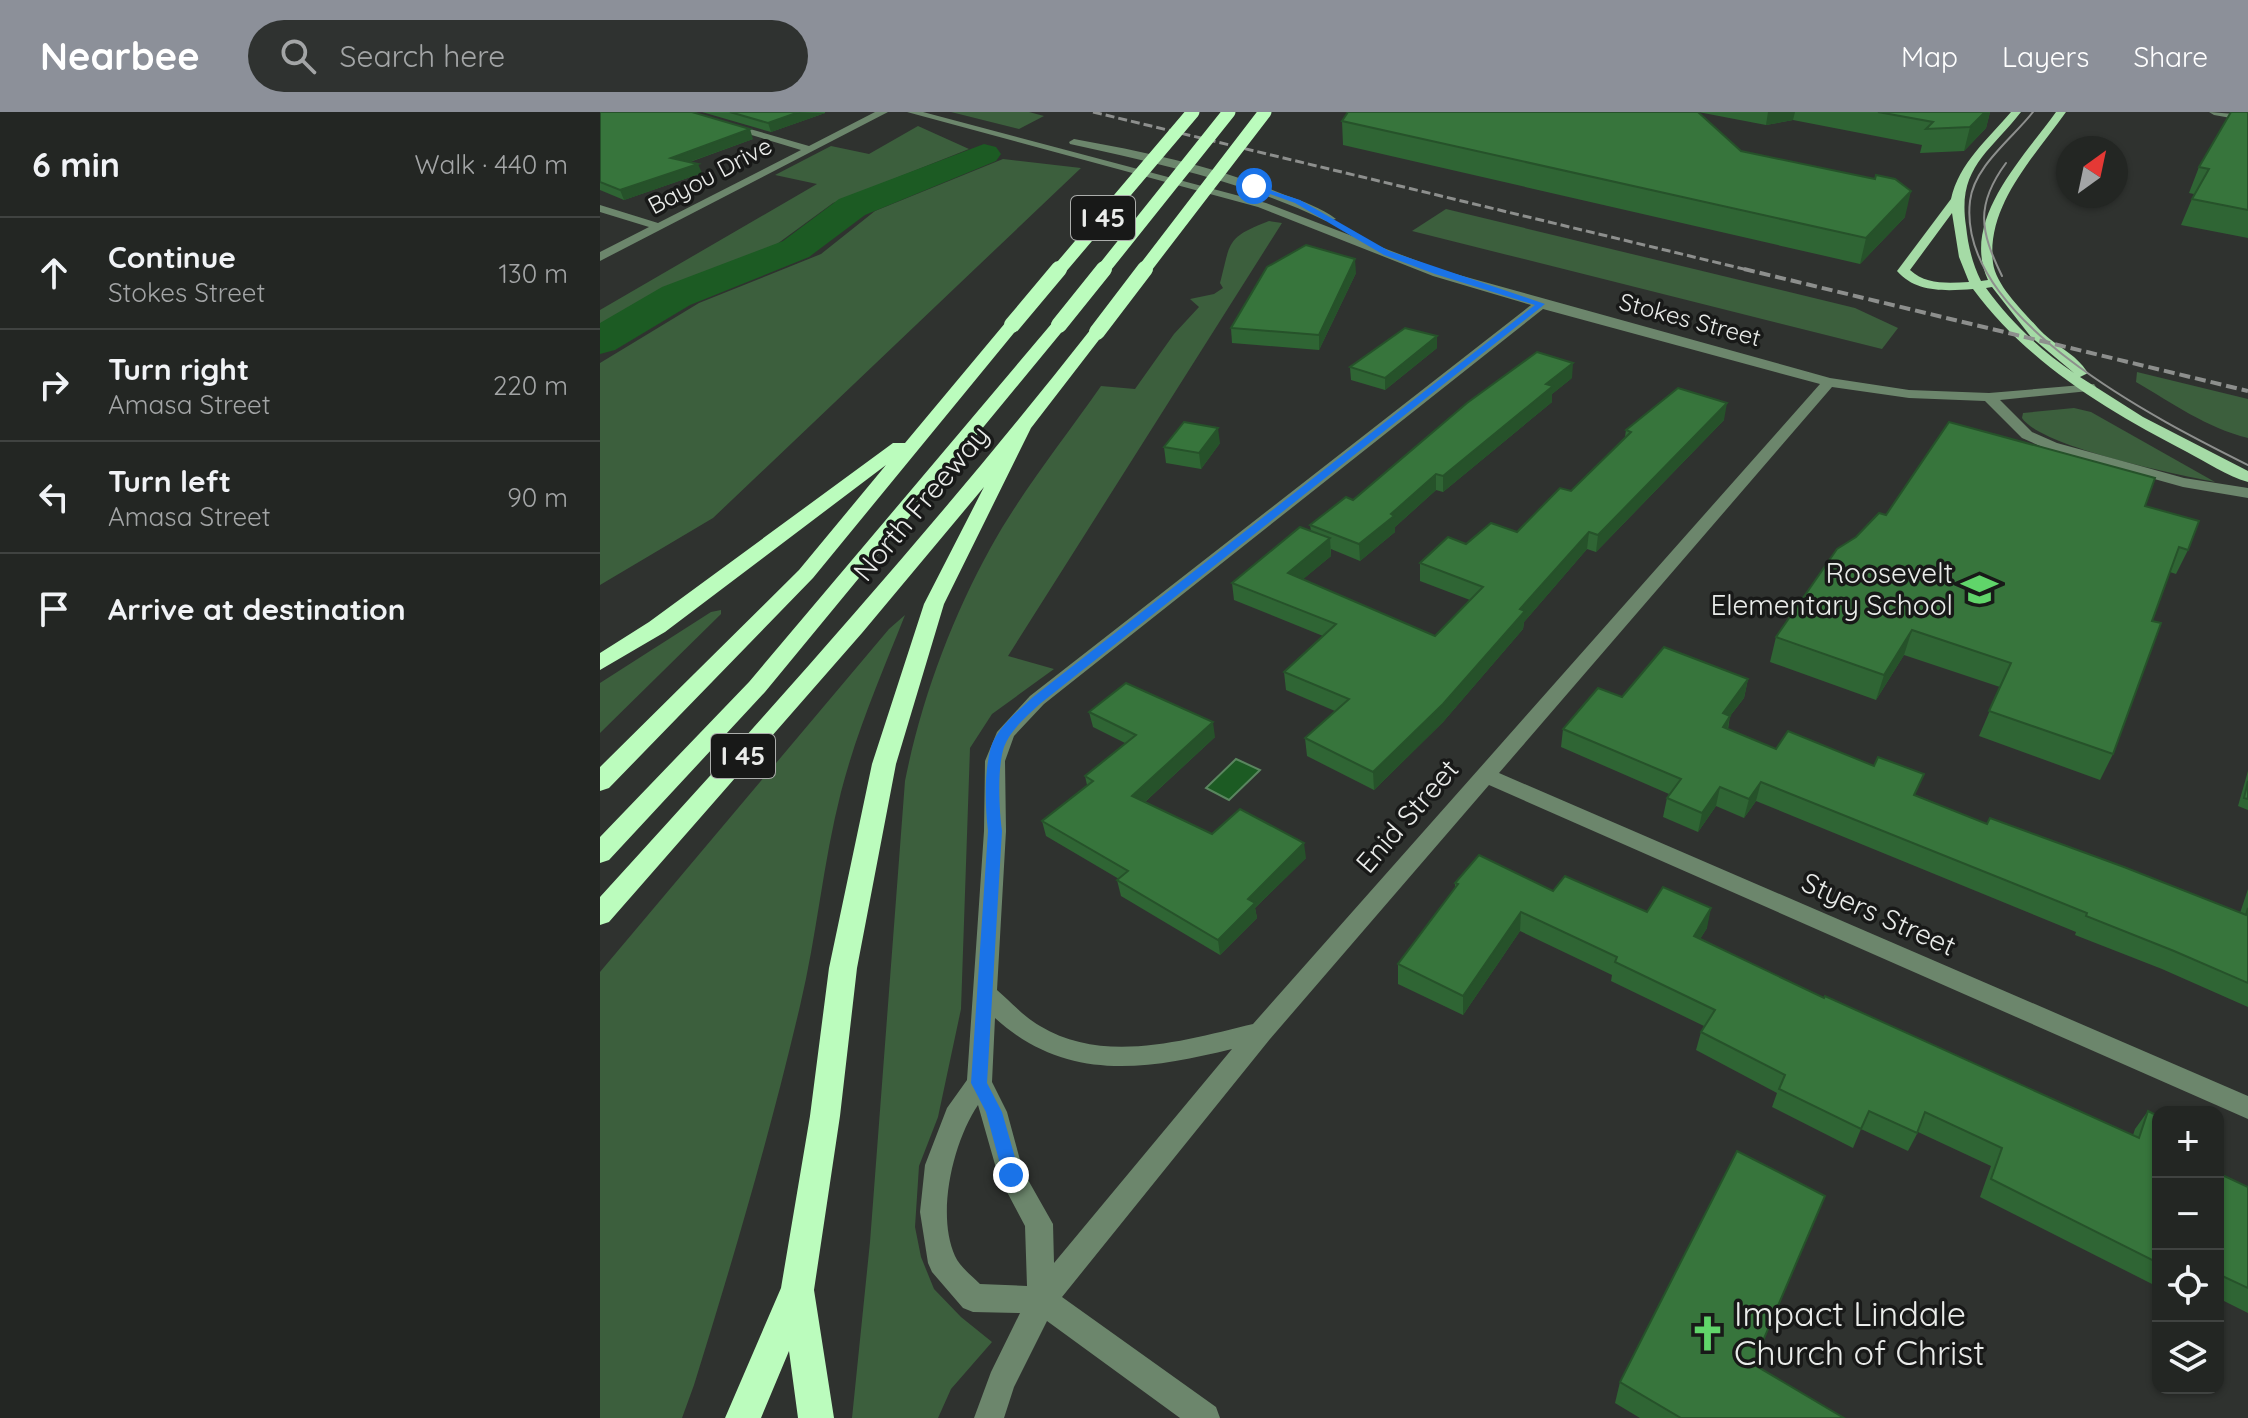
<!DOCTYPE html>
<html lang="en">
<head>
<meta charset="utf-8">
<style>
	:root { --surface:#232623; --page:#2f3230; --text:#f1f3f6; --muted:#a3a5a6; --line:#404341; --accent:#8c9099 }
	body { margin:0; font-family:Quicksand,sans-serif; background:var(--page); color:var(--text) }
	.controls { position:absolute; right:24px; bottom:24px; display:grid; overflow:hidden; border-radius:16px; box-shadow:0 2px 6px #0004 }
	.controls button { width:72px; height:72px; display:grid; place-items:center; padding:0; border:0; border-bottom:2px solid var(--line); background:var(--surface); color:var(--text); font:40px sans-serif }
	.compass { position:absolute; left:1456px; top:24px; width:72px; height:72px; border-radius:50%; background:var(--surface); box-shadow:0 2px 6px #0004; rotate:33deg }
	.stop { position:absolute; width:24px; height:24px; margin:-18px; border:6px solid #1a73e8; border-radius:50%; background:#fff }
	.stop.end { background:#1a73e8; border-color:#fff; box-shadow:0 2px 8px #0008 }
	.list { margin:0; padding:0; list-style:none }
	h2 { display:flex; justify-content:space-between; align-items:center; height:104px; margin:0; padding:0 32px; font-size:34px }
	h2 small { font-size:26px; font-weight:400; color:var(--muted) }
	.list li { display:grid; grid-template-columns:52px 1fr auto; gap:24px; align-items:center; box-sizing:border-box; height:112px; padding:0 32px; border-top:2px solid var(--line) }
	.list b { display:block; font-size:30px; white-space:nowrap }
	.list p { margin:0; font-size:26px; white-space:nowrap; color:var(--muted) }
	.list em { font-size:26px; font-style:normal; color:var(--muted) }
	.icon { flex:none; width:44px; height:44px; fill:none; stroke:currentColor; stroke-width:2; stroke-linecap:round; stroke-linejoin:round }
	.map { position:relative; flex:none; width:1648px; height:1306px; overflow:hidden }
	header { display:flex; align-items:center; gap:48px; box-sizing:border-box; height:112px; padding:0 40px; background:var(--accent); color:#fff }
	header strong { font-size:38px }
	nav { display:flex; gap:44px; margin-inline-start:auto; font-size:28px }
	.search { width:560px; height:72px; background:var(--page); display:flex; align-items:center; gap:20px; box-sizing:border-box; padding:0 28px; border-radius:44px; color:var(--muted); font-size:30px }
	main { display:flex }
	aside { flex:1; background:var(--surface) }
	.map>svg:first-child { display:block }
</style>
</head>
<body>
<header>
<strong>Nearbee</strong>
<div class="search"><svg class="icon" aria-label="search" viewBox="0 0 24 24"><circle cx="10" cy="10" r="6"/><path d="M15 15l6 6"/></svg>Search here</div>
<nav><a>Map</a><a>Layers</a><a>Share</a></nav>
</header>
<main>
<aside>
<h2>6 min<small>Walk · 440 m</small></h2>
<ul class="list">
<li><svg class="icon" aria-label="ahead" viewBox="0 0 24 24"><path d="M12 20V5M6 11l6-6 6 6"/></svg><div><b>Continue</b><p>Stokes Street</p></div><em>130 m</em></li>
<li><svg class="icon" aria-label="right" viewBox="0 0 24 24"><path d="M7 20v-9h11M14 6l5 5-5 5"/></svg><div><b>Turn right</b><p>Amasa Street</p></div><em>220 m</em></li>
<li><svg class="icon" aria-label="left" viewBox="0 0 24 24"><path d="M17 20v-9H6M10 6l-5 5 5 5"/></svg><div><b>Turn left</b><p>Amasa Street</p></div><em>90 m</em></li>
<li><svg class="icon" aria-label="arrive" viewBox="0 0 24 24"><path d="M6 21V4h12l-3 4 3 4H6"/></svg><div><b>Arrive at destination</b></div></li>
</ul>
</aside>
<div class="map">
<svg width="1648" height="1306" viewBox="0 0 1648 1306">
	<rect width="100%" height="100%" fill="#2f322f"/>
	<!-- green -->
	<g fill="#3c5f3d">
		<path d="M351,0H429L444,4L419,17Z"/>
		<path d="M318,14L369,37L233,91L177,132L58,179L0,212V198L217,72L175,63L231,34L269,42Z"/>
		<path d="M403,47L481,56L113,406L0,473V251L99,191L221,142L275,99Z"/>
		<path d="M846,97L1255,196L1298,216L1282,237L812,119Z"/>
		<path d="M669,109L682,111L408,544L454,557L392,602L370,636L361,897L338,1005L319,1054L315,1115L321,1145L334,1177L361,1205L392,1230L351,1277L338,1306H252L270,1130L305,669C321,589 351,507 391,435C422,379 464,327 501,274L535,277L574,222L599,195L590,187L614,182L623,176L620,171C631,130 625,126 669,109Z"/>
		<path d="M1537,260L1648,287V326C1607,316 1572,291 1536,270Z"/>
		<path d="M1474,296L1491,300L1615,370C1577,363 1441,335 1422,306L1423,301Z"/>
		<path d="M121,498V502L0,621V571L111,500Z"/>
		<path d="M305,503C282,561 257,618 241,680C223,750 217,823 200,894C170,1022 133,1148 94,1273L82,1306H0V860L289,517Z"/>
	</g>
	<!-- water -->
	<path fill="#1c5b23" stroke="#5a865f" stroke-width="2" d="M636,647L660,658L629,688L606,676Z"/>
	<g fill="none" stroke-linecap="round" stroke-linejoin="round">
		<!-- river -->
		<path fill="#1c5b23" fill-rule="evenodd" d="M384,32L396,35L401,42L396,49L265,103L209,145L90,193L15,238L0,242V211L62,175L183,129L239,87Z"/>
		<!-- minor -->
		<g fill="#6c866c" fill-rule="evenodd">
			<path d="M75,0H91L209,34L275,0H288L0,149V140L49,115L0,100V93L58,111L201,38Z"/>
			<path d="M307,0H323L666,91L841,158L1230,266L1309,278L1389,281L1494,272L1496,275L1489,279L1400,288L1432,320L1457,331L1584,366L1648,376V386L1583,375L1447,337L1422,326L1385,289L1309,286L1232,275L899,661L1648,984V1007L889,673L670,927L462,1185L616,1295L620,1306H580L447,1209L414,1275L404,1306H374L391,1260L420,1201L373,1200L363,1196L332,1160L328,1151L320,1100L325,1053L347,996L367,968L384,719L385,649L397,620L430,584L931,193L833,164L658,95ZM943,197L1220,272L653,912C586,928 504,953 440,914C424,905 411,890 397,878L406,719L405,649L414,624L444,592ZM395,906C466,971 546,958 632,937L454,1151L453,1112L423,1059L407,1000L392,970ZM378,993L398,1063L425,1114L427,1174L380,1172C372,1164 359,1154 355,1144C336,1102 353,1030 378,993Z"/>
			<path d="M1609,0L1648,3V9L1614,3Z"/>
			<path d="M474,27C546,40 618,55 685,83C702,89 722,96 736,107L726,109C643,69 559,52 470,32L469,30Z"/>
		</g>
		<!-- major -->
		<path fill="#a5dba6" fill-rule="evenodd" d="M1411,0H1421C1389,41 1357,56 1366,114C1368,133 1372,151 1381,169L1388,168C1360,108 1424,45 1456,0H1466C1435,44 1386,93 1393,151C1396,174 1424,200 1438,216C1453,233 1476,241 1488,261L1480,265L1543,305L1648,359V370C1627,364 1606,350 1587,340C1506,298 1428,251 1373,177C1346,179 1316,181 1297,159L1351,87C1359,51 1388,27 1411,0ZM1352,101L1359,145L1369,170C1348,171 1326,173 1310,158ZM1392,175L1431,225L1474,261C1440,238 1410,209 1386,176Z"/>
		<!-- highway -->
		<g fill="#bbfcbd" fill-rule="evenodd">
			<path d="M412,208L418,210V216L213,466L9,676L0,679V655L199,458L286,353L65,520L0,558V541L49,510L293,331H305L406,210Z"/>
			<path d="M459,208L465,210V216L165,580L9,748L0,751V725L149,570L453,210Z"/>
			<path d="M497,215L505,220L431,316L344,492L296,652L257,856L240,1004L214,1178L234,1306H198L189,1239L161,1306H125L181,1176L210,1004L229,856L272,652L324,492L384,375L262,521L9,810L0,813V785C169,600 336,414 491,217Z"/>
		</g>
		<!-- tram -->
		<g stroke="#8d8f8d" stroke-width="2">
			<path d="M1433,0C1413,26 1374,54 1370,89C1356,207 1560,309 1648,353"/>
			<path d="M1402,164C1380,119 1375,93 1406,51"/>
		</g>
		<!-- rail-far1 -->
		<path stroke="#8d8f8d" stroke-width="3" stroke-dasharray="9 4" stroke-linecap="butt" d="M493,0L1152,159"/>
		<!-- rail -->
		<path stroke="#8d8f8d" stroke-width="4" stroke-dasharray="11 5" stroke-linecap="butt" d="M1144,157L1648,279"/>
		<!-- highway-bridge-far1 -->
		<g stroke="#bbfcbd" stroke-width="13">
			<path d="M458,159L593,0"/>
			<path d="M502,159L629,0"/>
			<path d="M543,159L665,0"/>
		</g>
		<!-- highway-bridge -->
		<g stroke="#bbfcbd" stroke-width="16">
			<path d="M412,213L459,157"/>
			<path d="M459,213L504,157"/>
			<path d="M497,220L545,157"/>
		</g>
	</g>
	<!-- wall -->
	<g fill="#2f6534">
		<path d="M0,0L153,27L90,50L102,61L24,88L0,78Z"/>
		<path d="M102,0H225V1L171,20Z"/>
		<path d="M748,0H1390L1386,16L1364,39L1320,41L1322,33L1193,8L1166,13L1098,0L1141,39L1305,105L1260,152L743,33L742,9Z"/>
		<path d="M1648,0V126L1581,113L1594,82L1589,81L1599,55Z"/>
		<path d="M756,161L719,238L632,231L631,216Z"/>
		<path d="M837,236L785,278L751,268L750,255Z"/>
		<path d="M972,266L952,282V290L843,380L836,378L795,415V420L760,449L731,437V444L703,467L835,524L870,488L820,469V451L866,432L917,420L971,379L1025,325L1026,318L1124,308L996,440L987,437L924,510L923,517L843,610L774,678L707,644L705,626L735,599L686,578L684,560L723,524L634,488L632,471L711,419L710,413L753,388Z"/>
		<path d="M620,331L601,357L566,351L564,335Z"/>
		<path d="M1545,394L1588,438L1576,462L1570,460L1552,509L1513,642L1500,668L1379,624L1400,575L1304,543L1276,588L1170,550L1176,525L1256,425L1286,403Z"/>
		<path d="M1148,567L1144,586L1130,604L1128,617L1176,637L1316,683L1387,712L1640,801L1648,777V895L1562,857L1475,823L1476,820L1156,689L1144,706L1116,694L1098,720L1063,705L1067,686L1069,682L961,635L963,617L1022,585Z"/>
		<path d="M489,600L615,625L545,690L612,722L706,746L655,796L657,806L620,843L521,784L517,768L519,767L446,724L442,709L487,673L485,664L525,631L493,615Z"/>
		<path d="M1648,659V698L1638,694Z"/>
		<path d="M855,771L953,779L1047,800L1107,816L1100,827L1224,886L1533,1023L1535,1017L1548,999L1558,1004V1175L1380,1085L1391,1054L1318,1020L1308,1039L1261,1017L1253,1036L1172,995L1177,981L1096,938L1101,920L1104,914L1011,869L1012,863L920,819L863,903L798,872V852L855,777Z"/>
		<path d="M1618,1061L1648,1075V1201L1618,1186Z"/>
		<path d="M1153,1252L1244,1306H1040L1015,1291L1020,1270Z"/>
	</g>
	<!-- shaded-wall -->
	<g fill="#26522a">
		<path d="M199,0L225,1L171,20L168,11Z"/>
		<path d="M1168,0H1195L1193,8L1166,13Z"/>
		<path d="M1385,0H1390L1386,16L1364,39L1370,15Z"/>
		<path d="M150,17L153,27L75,55L71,46Z"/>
		<path d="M98,52L102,61L24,88L20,78Z"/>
		<path d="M1311,79L1305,105L1260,152L1266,126Z"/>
		<path d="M755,147L756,161L719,238V223Z"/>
		<path d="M837,224V236L785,278V266Z"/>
		<path d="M973,251L972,266L952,282V290L843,380V364L946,272Z"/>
		<path d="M1127,291L1124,308L996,440L998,423Z"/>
		<path d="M618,316L620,331L601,357L599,341Z"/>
		<path d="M836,362V378L795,415V420L760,449L759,432L791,402Z"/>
		<path d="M989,420L987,437L924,510L923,517L843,610L774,678L773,660Z"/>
		<path d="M730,426L731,444L689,479L688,461Z"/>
		<path d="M1312,518L1304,543L1276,588L1284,563Z"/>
		<path d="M1148,567L1144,586L1130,604L1126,623L1119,634L1123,601Z"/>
		<path d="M613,610L615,625L535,699L532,684Z"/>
		<path d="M1161,670L1156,689L1144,706L1149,687Z"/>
		<path d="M1120,675L1116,694L1098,720L1102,701Z"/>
		<path d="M704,731L706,746L655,796L657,806L620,843L618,828L648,787Z"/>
		<path d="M1111,796L1107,816L1090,843L1094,824Z"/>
		<path d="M921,800L920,819L863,903V884Z"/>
	</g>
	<!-- building -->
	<g fill="#37753c" stroke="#26522a" stroke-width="2">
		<path d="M0,0H92L150,17L71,46L98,52L20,78L0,70Z"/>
		<path d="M130,0H199L168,11Z"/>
		<path d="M748,0H1098L1141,39L1275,67L1276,63L1295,67L1311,79L1266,126L742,9Z"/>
		<path d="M1278,0H1385L1370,15L1326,17L1333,10Z"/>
		<path d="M1631,0H1648V98L1592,87L1609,57L1599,55Z"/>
		<path d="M706,133L755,147L719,223L631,216L667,155Z"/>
		<path d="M805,216L837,224L785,266L750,255Z"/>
		<path d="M937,240L973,251L946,272L953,274L843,364L836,362L791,402L794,404L759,432L710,413L746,385L753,388L867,291Z"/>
		<path d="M1078,276L1127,291L998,423L989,420L920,497L925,499L843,592L773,660L705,626L749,587L684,560L736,512L632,471L700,415L730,426L688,461L835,524L883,475L820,451L848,425L866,432L891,411L917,420L960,376L971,379L1031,320L1026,318Z"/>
		<path d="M584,310L618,316L599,341L564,335Z"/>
		<path d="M1349,310L1555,366L1545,394L1599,409L1588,438L1579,435L1552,509L1561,511L1513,642L1389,599L1411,551L1312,518L1284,563L1176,525L1237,437L1256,425L1279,401L1286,403Z"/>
		<path d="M1064,535L1148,567L1123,601L1130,604L1123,615L1176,637L1188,619L1274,654L1278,645L1324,662L1314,683L1387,712L1390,706L1524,755L1646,803L1648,796V871L1574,839L1486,804L1487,801L1161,670L1149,687L1120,675L1102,701L1067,686L1081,667L963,617L998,576L1022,585Z"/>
		<path d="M526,571L613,610L532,684L612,722L640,697L704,731L648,787L655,791L618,828L517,768L528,759L442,709L493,669L485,664L536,623L489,600Z"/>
		<path d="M1648,669V687L1644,686Z"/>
		<path d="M879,743L953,779L965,764L1047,800L1063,775L1111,796L1094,824L1224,886L1225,884L1539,1026L1548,999L1558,1004V1151L1391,1067L1402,1036L1325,1000L1317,1021L1269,999L1261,1017L1179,977L1185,963L1101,920L1115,898L1015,850L1017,845L921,800L863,884L798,852L858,772L855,771Z"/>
		<path d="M1137,1039L1225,1084L1153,1252L1244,1306H1081L1020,1270Z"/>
		<path d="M1618,1061L1648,1075V1176L1618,1162Z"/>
	</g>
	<!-- route -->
	<path fill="#1a73e8" d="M651,72L700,88L789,139L945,192L441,591C429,602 410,618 404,635C397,657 399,696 402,719L387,971L402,1000L420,1063L417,1069L411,1071L405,1069L403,1063L386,1000L371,971L388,719C385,693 384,660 391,635C397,616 419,598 433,585L935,193L835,162L784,143L695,91L651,75Z"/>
	<!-- icons -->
	<defs>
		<symbol id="school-bare" viewBox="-9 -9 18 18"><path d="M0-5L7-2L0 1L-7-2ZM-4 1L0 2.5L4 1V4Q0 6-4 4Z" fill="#60d56a" stroke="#181918" stroke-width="2.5" paint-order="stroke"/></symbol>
		<symbol id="church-bare" viewBox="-9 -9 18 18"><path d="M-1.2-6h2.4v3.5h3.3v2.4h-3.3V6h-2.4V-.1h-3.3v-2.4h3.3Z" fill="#60d56a" stroke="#181918" stroke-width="2.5" paint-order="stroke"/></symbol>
	</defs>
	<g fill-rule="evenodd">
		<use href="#school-bare" x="1354" y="452" width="51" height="51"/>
		<use href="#church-bare" x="1082" y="1196" width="51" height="51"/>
	</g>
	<g text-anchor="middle" stroke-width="7" stroke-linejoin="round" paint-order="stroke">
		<!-- far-street labels -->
		<g font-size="24" fill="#eaecea" stroke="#181918">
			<text transform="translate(110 64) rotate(-28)" y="8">Bayou Drive</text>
			<text transform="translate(1090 208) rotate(15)" y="8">Stokes Street</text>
		</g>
		<!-- shield labels -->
		<g fill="#181918" stroke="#abadab" stroke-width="2">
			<rect x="471" y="84" width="64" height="44" rx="6"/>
			<rect x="111" y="622" width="64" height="44" rx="6"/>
		</g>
		<g font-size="26" font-weight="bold" fill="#eaecea">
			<text x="503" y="115">I 45</text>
			<text x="143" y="653">I 45</text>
		</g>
		<!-- street labels -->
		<g font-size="28" fill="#eaecea" stroke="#181918">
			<text transform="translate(321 391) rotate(-50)" y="10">North Freeway</text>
			<text transform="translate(807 704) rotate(-49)" y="10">Enid Street</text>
			<text transform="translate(1279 802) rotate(24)" y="10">Styers Street</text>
		</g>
		<!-- poi labels -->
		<g font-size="28" fill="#eaecea" stroke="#181918" text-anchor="end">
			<text x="1353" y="471">Roosevelt<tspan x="1353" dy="32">Elementary School</tspan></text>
		</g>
		<!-- near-poi labels -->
		<g font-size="34" fill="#eaecea" stroke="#181918" text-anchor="start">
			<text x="1134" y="1214">Impact Lindale<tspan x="1134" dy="39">Church of Christ</tspan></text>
		</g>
	</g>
</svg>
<div class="controls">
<button>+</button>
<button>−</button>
<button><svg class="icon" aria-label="locate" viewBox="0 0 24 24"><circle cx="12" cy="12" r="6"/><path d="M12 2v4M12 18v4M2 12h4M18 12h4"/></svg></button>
<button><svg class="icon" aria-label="layers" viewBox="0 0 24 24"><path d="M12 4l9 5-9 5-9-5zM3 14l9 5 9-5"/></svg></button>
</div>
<svg class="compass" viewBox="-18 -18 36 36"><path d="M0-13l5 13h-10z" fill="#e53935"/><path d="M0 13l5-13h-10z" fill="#a3a5a6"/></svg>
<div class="stop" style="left:654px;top:74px"></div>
<div class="stop end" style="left:411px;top:1063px"></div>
</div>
</main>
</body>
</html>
